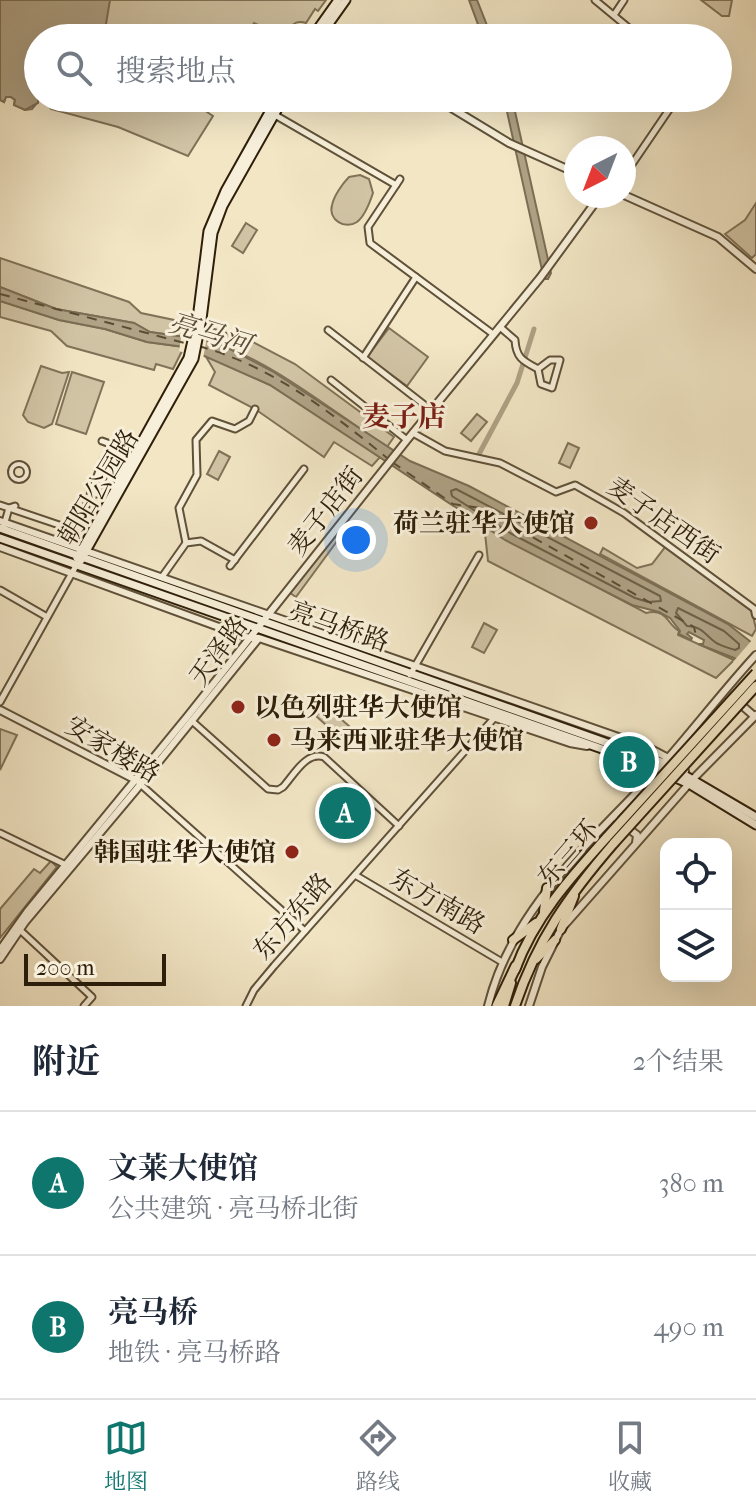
<!DOCTYPE html>
<html lang="zh">
<head>
<meta charset="utf-8">
<style>
	:root { --surface:#fff; --page:#f2f2f3; --text:#1f2937; --muted:#747a83; --line:#e0e1e3; --accent:#0f766e }
	body { margin:0; font-family:"IM FELL French Canon","Noto Serif SC",serif; background:var(--page); color:var(--text) }
	.controls { position:absolute; right:24px; bottom:24px; display:grid; overflow:hidden; border-radius:16px; box-shadow:0 8px 32px #0002 }
	.controls button { width:72px; height:72px; display:grid; place-items:center; padding:0; border:0; border-bottom:2px solid var(--line); background:var(--surface); color:var(--text); font:40px sans-serif }
	.compass { position:absolute; left:564px; top:136px; width:72px; height:72px; border-radius:50%; background:var(--surface); box-shadow:0 8px 32px #0002; rotate:222deg }
	.scale { position:absolute; left:24px; bottom:20px; width:142px; box-sizing:border-box; padding-left:8px; border:4px solid #2e1f0a; border-top:0; font-size:22px; line-height:28px; white-space:nowrap; color:#2e1f0a; -webkit-text-stroke:6px #f7efd9; paint-order:stroke }
	.you { position:absolute; left:356px; top:540px; width:28px; height:28px; margin:-20px; border:6px solid #fff; border-radius:50%; background:#1a73e8; box-shadow:0 0 0 12px #1a73e833 }
	.badge { display:grid; place-items:center; width:52px; height:52px; border-radius:50%; background:var(--accent); color:#fff; font-size:26px; font-weight:700 }
	.pin { position:absolute; translate:-50% -50%; border:4px solid #fff; box-shadow:0 2px 8px #0006 }
	.list { margin:0; padding:0; list-style:none }
	h2 { display:flex; justify-content:space-between; align-items:center; height:104px; margin:0; padding:0 32px; font-size:34px }
	h2 small { font-size:26px; font-weight:400; color:var(--muted) }
	.list li { display:grid; grid-template-columns:52px 1fr auto; gap:24px; align-items:center; box-sizing:border-box; height:144px; padding:0 32px; border-top:2px solid var(--line) }
	.list b { display:block; font-size:30px; white-space:nowrap }
	.list p { margin:0; font-size:26px; white-space:nowrap; color:var(--muted) }
	.list em { font-size:26px; font-style:normal; color:var(--muted) }
	.icon { flex:none; width:44px; height:44px; fill:none; stroke:currentColor; stroke-width:2; stroke-linecap:round; stroke-linejoin:round }
	.map { position:relative; flex:none; width:756px; height:1006px; overflow:hidden }
	.search { position:absolute; background:var(--surface); box-shadow:0 8px 32px #0002; left:24px; right:24px; top:24px; height:88px; display:flex; align-items:center; gap:20px; box-sizing:border-box; padding:0 28px; border-radius:44px; color:var(--muted); font-size:30px }
	.sheet { height:392px; background:var(--surface) }
	nav { display:flex; justify-content:space-around; align-items:center; box-sizing:border-box; height:112px; border-top:2px solid var(--line); background:var(--surface); font-size:22px; color:var(--muted) }
	nav a { display:grid; justify-items:center; gap:4px }
	nav .on { color:var(--accent) }
	.map>svg:first-child { display:block }
</style>
</head>
<body>
<div class="map">
<svg width="756" height="1006" viewBox="0 0 756 1006">
	<rect width="100%" height="100%" fill="#f2e6c5"/>
	<filter id="stains"><feTurbulence type="fractalNoise" baseFrequency=".0025" numOctaves="4"/><feColorMatrix values="0 0 0 0 .2 0 0 0 0 .09 0 0 0 0 .02 0 0 0 .5 -.17"/></filter>
	<radialGradient id="worn" r=".72"><stop offset=".6" stop-color="#630" stop-opacity="0"/><stop offset="1" stop-color="#630" stop-opacity=".3"/></radialGradient>
	<!-- green -->
	<g fill="#d1c4a5" stroke="#807258" stroke-width="2">
		<path d="M0,0H326L318,11L315,9L306,23C292,18 291,31 279,34L254,23L246,38H38V98H41L32,109L25,110L14,105L15,100L11,97H6L4,102L0,100Z"/>
		<path d="M701,0H732L729,16H722Z"/>
		<path d="M44,98H186L213,116L188,156L118,127L51,109Z"/>
		<path d="M360,175L369,179L373,193C370,202 365,216 357,222C345,230 328,220 332,205C334,196 342,184 349,177Z"/>
		<path d="M756,203V254L752,258L725,234L745,220Z"/>
		<path d="M246,223L257,230L243,253L232,246Z"/>
		<path d="M0,258L129,302L141,313L179,321L184,325L186,337L150,332L134,323L56,309L0,287Z"/>
		<path d="M0,301L59,320L105,329L147,342L184,347L173,369L156,364L154,370L67,346L51,331L0,317Z"/>
		<path d="M208,327L249,340L295,364L394,437L387,447C330,410 272,360 206,340Z"/>
		<path d="M389,328L428,357L407,386L367,357Z"/>
		<path d="M205,355L270,385L381,456L372,466L334,442L324,457L255,409L209,385L215,372Z"/>
		<path d="M41,366L62,373L69,372L52,424L44,428L28,422L23,415Z"/>
		<path d="M72,372L104,382L86,434L56,424Z"/>
		<path d="M477,414L487,422L471,441L461,433Z"/>
		<path d="M568,443L579,448L570,468L559,463Z"/>
		<path d="M219,451L230,457L218,480L207,474Z"/>
		<path d="M484,524L523,548L646,613C667,608 667,624 679,631L678,635L734,660L716,678L488,561Z"/>
		<path d="M340,525L346,529L296,597L290,593Z"/>
		<path d="M666,546L752,611L756,629L752,636L600,554L603,548L637,568L652,564Z"/>
		<path d="M484,623L497,630L484,653L472,647Z"/>
		<path d="M325,705L349,726L339,737L316,716Z"/>
		<path d="M0,729L17,735L0,770Z"/>
		<path d="M51,861L57,867L0,938V909L34,869L40,873Z"/>
	</g>
	<!-- water -->
	<g fill="#afa285" stroke="#7b6e54" stroke-width="2">
		<path d="M0,0H110L106,24L91,37L38,38V103L25,110L14,105L15,100L11,97H6L4,102L0,100Z"/>
		<path d="M469,0H477L492,38H483Z"/>
		<path d="M504,98H512L551,273L548,279H544Z"/>
		<path d="M0,287L56,309L134,323L150,332L205,340L226,347L272,371L410,461L469,486L728,624L756,646V671L734,658L698,644H703L704,640L689,632L687,634L692,638L691,640L679,634L680,631L670,618L659,612L632,605L505,540L270,385L184,347L147,342L105,329L59,320L0,301Z"/>
	</g>
	<!-- pier -->
	<g fill="#f2e6c5">
		<path d="M182,332L207,337L203,359L179,351Z"/>
		<path d="M753,639L756,641V675L733,662Z"/>
	</g>
	<g fill="none" stroke-linecap="round" stroke-linejoin="round">
		<!-- shore -->
		<g stroke="#6e6048" stroke-width="2">
			<path d="M456,489L660,596L661,601L648,602L635,598L510,533L452,496L451,491Z"/>
			<path d="M678,608L724,631L739,644V648L735,650C729,648 720,646 715,642C705,635 702,626 687,626L676,613Z"/>
		</g>
		<!-- canal -->
		<path stroke="#afa285" stroke-width="5" d="M479,454L517,383L534,329"/>
		<!-- ferry -->
		<g stroke="#5b4d35" stroke-width="2" stroke-dasharray="10 8" stroke-linecap="butt">
			<path d="M0,294L188,344"/>
			<path d="M198,346C270,365 331,412 387,458"/>
			<path d="M392,462L453,504L480,508L694,627L696,636"/>
		</g>
		<defs>
			<circle id="pedestrian" cx="19" cy="472" r="8"/>
			<g id="minor">
				<path d="M595,0L641,38"/>
				<path d="M614,15L624,0"/>
				<path d="M275,115L396,185"/>
				<path d="M624,176L677,98"/>
				<path d="M400,179L368,227L370,243L493,334"/>
				<path d="M500,327L515,340C516,358 523,361 538,369L541,384L552,388L560,360H550L538,369"/>
				<path d="M328,330L431,410"/>
				<path d="M363,358L416,277"/>
				<path d="M331,380L407,440"/>
				<path d="M413,433L445,451L500,463L556,492L575,485L624,513L756,610"/>
				<path d="M91,494H103L124,449L102,441"/>
				<path d="M0,505L71,529L79,525L103,460L117,464"/>
				<path d="M3,529L9,508L15,506"/>
				<path d="M186,543L179,508L197,475L196,440L212,421L235,429L249,421L255,409"/>
				<path d="M230,566L304,469"/>
				<path d="M162,577L186,543L201,541L235,560"/>
				<path d="M0,590L47,617"/>
				<path d="M410,675L479,555"/>
				<path d="M0,702L77,564"/>
				<path d="M192,721L268,789L278,790L283,787C294,775 306,751 324,757L399,826"/>
				<path d="M139,783L305,931"/>
				<path d="M0,833L66,865"/>
				<path d="M355,875L502,962"/>
				<path d="M20,930L92,997L84,1006"/>
				<path d="M246,1006L254,990L274,966L496,716"/>
			</g>
			<g id="tertiary">
				<path d="M435,98L509,143L576,173"/>
				<path d="M624,195L718,237L756,269"/>
				<path d="M0,521L647,747L668,758L685,771"/>
				<path d="M0,547L249,638H259L570,743L587,746"/>
				<path d="M755,610L756,615"/>
				<path d="M738,702L754,716"/>
				<path d="M0,710L136,780"/>
				<path d="M617,820L637,835L636,843"/>
				<path d="M0,950L27,912L187,717L407,440L540,278L600,196"/>
				<path d="M0,959L25,922L135,791L258,639"/>
				<path d="M488,1006C512,908 591,842 657,771C691,733 722,692 756,655"/>
				<path d="M529,1006L542,967L561,929L694,778L756,715"/>
			</g>
			<g id="secondary">
				<path d="M311,38L338,0"/>
				<path d="M319,38L346,0"/>
				<path d="M0,528L664,763L756,817"/>
				<path d="M0,538L642,763L689,784L756,825"/>
				<path d="M77,558L188,358L197,319L208,231L225,191L277,98"/>
				<path d="M81,560L194,359L202,319L213,233L223,206L284,98"/>
			</g>
			<g id="trunk">
				<path d="M544,911L547,888"/>
				<path d="M561,929L574,896"/>
				<path d="M513,940L536,923"/>
				<path d="M536,959L555,940"/>
				<path d="M515,970C534,918 570,878 607,837"/>
				<path d="M504,1006L511,983"/>
				<path d="M515,1006C537,940 569,895 614,843"/>
			</g>
			<path id="motorway" d="M497,1006L516,966"/>
		</defs>
		<!-- pedestrian casing -->
		<use href="#pedestrian" stroke="#5f5139" stroke-width="8"/>
		<!-- minor casing -->
		<use href="#minor" stroke="#5f5139" stroke-width="9"/>
		<!-- tertiary casing -->
		<use href="#tertiary" stroke="#5f5139" stroke-width="10"/>
		<!-- secondary casing -->
		<use href="#secondary" stroke="#2e1f0a" stroke-width="11"/>
		<!-- trunk casing -->
		<use href="#trunk" stroke="#2e1f0a" stroke-width="12"/>
		<!-- motorway casing -->
		<use href="#motorway" stroke="#2e1f0a" stroke-width="13"/>
		<!-- pedestrian -->
		<use href="#pedestrian" stroke="#f7efd9" stroke-width="4"/>
		<!-- minor -->
		<use href="#minor" stroke="#f7efd9" stroke-width="5"/>
		<!-- tertiary -->
		<use href="#tertiary" stroke="#f7efd9" stroke-width="6"/>
		<!-- secondary -->
		<use href="#secondary" stroke="#f7efd9" stroke-width="7"/>
		<!-- trunk -->
		<use href="#trunk" stroke="#f2e6c5" stroke-width="8"/>
		<!-- motorway -->
		<use href="#motorway" stroke="#f2e6c5" stroke-width="9"/>
		<defs>
			<g id="trunk-bridge">
				<path d="M607,837L756,673"/>
				<path d="M614,843L756,686"/>
			</g>
		</defs>
		<!-- trunk-bridge casing -->
		<use href="#trunk-bridge" stroke="#2e1f0a" stroke-width="12" stroke-linecap="butt"/>
		<!-- trunk-bridge -->
		<use href="#trunk-bridge" stroke="#f2e6c5" stroke-width="8"/>
	</g>
	<!-- markers -->
	<g fill="#8f2418" stroke="#f7efd9" stroke-width="3">
		<circle cx="591" cy="523" r="8"/>
		<circle cx="238" cy="707" r="8"/>
		<circle cx="274" cy="740" r="8"/>
		<circle cx="292" cy="852" r="8"/>
	</g>
	<g text-anchor="middle" stroke-width="6" stroke-linejoin="round" paint-order="stroke">
		<!-- street labels -->
		<g font-size="26" fill="#2e1f0a" stroke="#f7efd9">
			<text transform="translate(98 487) rotate(-59)" y="9">朝阳公园路</text>
			<text transform="translate(325 511) rotate(-52)" y="9">麦子店街</text>
			<text transform="translate(664 520) rotate(35)" y="9">麦子店西街</text>
			<text transform="translate(339 626) rotate(19)" y="9">亮马桥路</text>
			<text transform="translate(218 651) rotate(-54)" y="9">天泽路</text>
			<text transform="translate(113 749) rotate(31)" y="9">安家楼路</text>
			<text transform="translate(568 853) rotate(-49)" y="9">东三环</text>
			<text transform="translate(438 901) rotate(30)" y="9">东方南路</text>
			<text transform="translate(292 916) rotate(-49)" y="9">东方东路</text>
		</g>
		<!-- poi labels -->
		<g font-size="26" font-weight="bold" fill="#2e1f0a" stroke="#f7efd9" text-anchor="end">
			<text x="575" y="532">荷兰驻华大使馆</text>
			<text x="254" y="716" text-anchor="start">以色列驻华大使馆</text>
			<text x="290" y="749" text-anchor="start">马来西亚驻华大使馆</text>
			<text x="276" y="861">韩国驻华大使馆</text>
		</g>
		<!-- water labels -->
		<g font-size="28" font-style="italic" fill="#5b4d35" stroke="#f7efd9">
			<text transform="translate(210 333) rotate(17)" y="10">亮马河</text>
		</g>
		<!-- neighbourhood labels -->
		<g font-size="28" font-weight="bold" fill="#7a1f14" stroke="#f7efd9">
			<text x="404" y="426">麦子店</text>
		</g>
	</g>
	<rect width="100%" height="100%" filter="url(#stains)"/>
	<rect width="100%" height="100%" fill="url(#worn)"/>
</svg>
<div class="controls">
<button><svg class="icon" aria-label="locate" viewBox="0 0 24 24"><circle cx="12" cy="12" r="6"/><path d="M12 2v4M12 18v4M2 12h4M18 12h4"/></svg></button>
<button><svg class="icon" aria-label="layers" viewBox="0 0 24 24"><path d="M12 4l9 5-9 5-9-5zM3 14l9 5 9-5"/></svg></button>
</div>
<svg class="compass" viewBox="-18 -18 36 36"><path d="M0-13l5 13h-10z" fill="#e53935"/><path d="M0 13l5-13h-10z" fill="#747a83"/></svg>
<div class="scale">200 m</div>
<div class="you"></div>
<div class="pin badge" style="left:345px;top:813px">A</div>
<div class="pin badge" style="left:629px;top:762px">B</div>
<div class="search"><svg class="icon" aria-label="search" viewBox="0 0 24 24"><circle cx="10" cy="10" r="6"/><path d="M15 15l6 6"/></svg>搜索地点</div>
</div>
<section class="sheet">
<h2>附近<small>2个结果</small></h2>
<ul class="list">
<li><span class="badge">A</span><div><b>文莱大使馆</b><p>公共建筑 · 亮马桥北街</p></div><em>380 m</em></li>
<li><span class="badge">B</span><div><b>亮马桥</b><p>地铁 · 亮马桥路</p></div><em>490 m</em></li>
</ul>
</section>
<nav>
<a class="on"><svg class="icon" aria-label="map" viewBox="0 0 24 24"><path d="M3 6l6-2 6 2 6-2v14l-6 2-6-2-6 2zM9 4v14M15 6v14"/></svg>地图</a>
<a><svg class="icon" aria-label="directions" viewBox="0 0 24 24"><path d="M12 3l9 9-9 9-9-9zM9 14v-3h6M13 9l2 2-2 2"/></svg>路线</a>
<a><svg class="icon" aria-label="saved" viewBox="0 0 24 24"><path d="M7 4h10v16l-5-4-5 4z"/></svg>收藏</a>
</nav>
</body>
</html>
